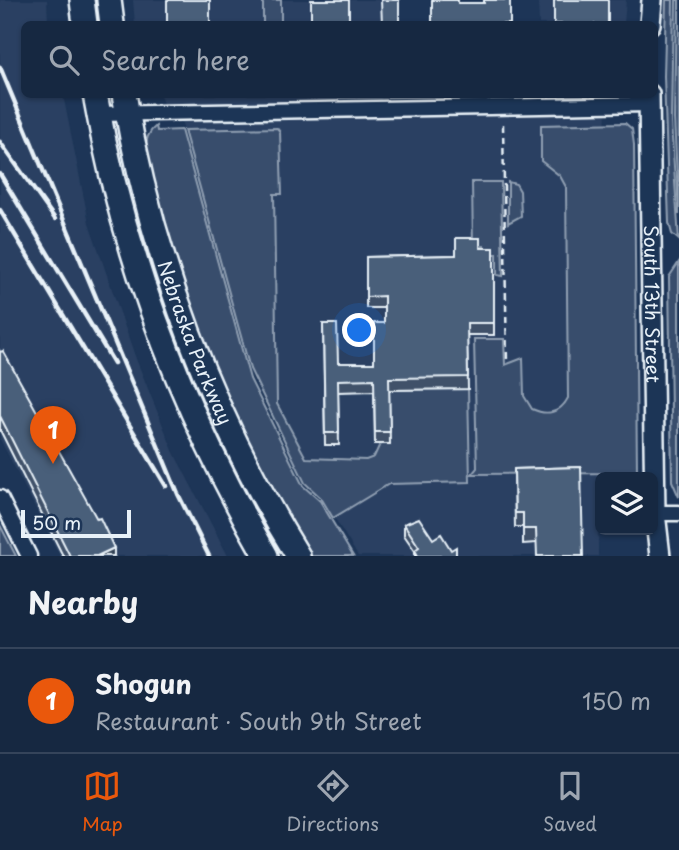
<!DOCTYPE html>
<html lang="en">
<head>
<meta charset="utf-8">
<style>
	:root { --surface:#162841; --page:#23344c; --text:#f1f3f6; --muted:#9ea6b1; --line:#35445a; --accent:#ea580c }
	body { margin:0; font-family:"Playpen Sans",sans-serif; background:var(--page); color:var(--text) }
	.controls { position:absolute; right:21px; bottom:21px; display:grid; overflow:hidden; border-radius:10px; box-shadow:0 2px 5px #0004 }
	.controls button { width:63px; height:63px; display:grid; place-items:center; padding:0; border:0; border-bottom:2px solid var(--line); background:var(--surface); color:var(--text); font:35px sans-serif }
	.scale { position:absolute; left:21px; bottom:18px; width:110px; box-sizing:border-box; padding-left:7px; border:4px solid #e8f1f8; border-top:0; font-size:19px; line-height:24px; white-space:nowrap; color:#e8f1f8; -webkit-text-stroke:5px #1d3557; paint-order:stroke }
	.you { position:absolute; left:360px; top:331px; width:24px; height:24px; margin:-18px; border:5px solid #fff; border-radius:50%; background:#1a73e8; box-shadow:0 0 0 10px #1a73e833 }
	.badge { display:grid; place-items:center; width:46px; height:46px; border-radius:50%; background:var(--accent); color:#fff; font-size:23px; font-weight:700 }
	.pin { position:absolute; translate:-50% -58px; filter:drop-shadow(0 2px 4px #0008) }
	.pin::after { content:''; position:absolute; top:37px; width:24px; height:21px; background:inherit; clip-path:polygon(0 0,100% 0,50% 100%) }
	.list { margin:0; padding:0; list-style:none }
	h2 { display:flex; justify-content:space-between; align-items:center; height:91px; margin:0; padding:0 28px; font-size:30px }
	h2 small { font-size:23px; font-weight:400; color:var(--muted) }
	.list li { display:grid; grid-template-columns:46px 1fr auto; gap:21px; align-items:center; box-sizing:border-box; height:105px; padding:0 28px; border-top:2px solid var(--line) }
	.list b { display:block; font-size:26px; white-space:nowrap }
	.list p { margin:0; font-size:23px; white-space:nowrap; color:var(--muted) }
	.list em { font-size:23px; font-style:normal; color:var(--muted) }
	.icon { flex:none; width:38px; height:38px; fill:none; stroke:currentColor; stroke-width:2; stroke-linecap:round; stroke-linejoin:round }
	.map { position:relative; flex:none; width:679px; height:556px; overflow:hidden }
	.search { position:absolute; background:var(--surface); box-shadow:0 2px 5px #0004; left:21px; right:21px; top:21px; height:77px; display:flex; align-items:center; gap:18px; box-sizing:border-box; padding:0 24px; border-radius:10px; color:var(--muted); font-size:26px }
	.sheet { height:196px; background:var(--surface) }
	nav { display:flex; justify-content:space-around; align-items:center; box-sizing:border-box; height:98px; border-top:2px solid var(--line); background:var(--surface); font-size:19px; color:var(--muted) }
	nav a { display:grid; justify-items:center; gap:4px }
	nav .on { color:var(--accent) }
	.map>svg:first-child { display:block }
</style>
</head>
<body>
<div class="map">
<svg width="679" height="556" viewBox="0 0 679 556">
	<rect width="100%" height="100%" fill="#1d3557"/>
	<filter id="ink" filterUnits="userSpaceOnUse"><feTurbulence type="fractalNoise" baseFrequency=".0143" numOctaves="2"/><feDisplacementMap in="SourceGraphic" scale="14" xChannelSelector="R" yChannelSelector="G"/><feConvolveMatrix kernelMatrix="1 2 1 2 8 2 1 2 1" color-interpolation-filters="sRGB"/></filter>
	<g filter="url(#ink)">
		<!-- built -->
		<g fill="#2a4162">
			<path d="M0,0H47L48,24H24V94L63,95L89,223L136,359L174,453L228,556H60L0,439Z"/>
			<path d="M133,0H380V24H135Z"/>
			<path d="M538,0H626L624,24H539Z"/>
			<path d="M160,95H381V109L540,106V95H621V105L606,106L600,289L598,556H358L276,423L180,117L166,113Z"/>
		</g>
		<!-- green -->
		<g fill="#374d6c" stroke="#909fb2" stroke-width="2">
			<rect x="263" y="0" width="18" height="24"/>
			<path d="M666,0H673L671,123L679,240L672,234L669,223L664,76Z"/>
			<path d="M676,0H679V215L674,119Z"/>
			<path d="M302,95H589L309,98Z"/>
			<path d="M625,123L632,129L634,145L637,473L472,474L477,468L474,339H504L505,365L523,358L524,396L532,409C547,416 560,413 568,398L566,187L560,176L541,161V125Z"/>
			<path d="M156,126L157,131L181,130L250,379L303,486L320,501L353,556H309C246,446 195,332 160,210C154,188 133,143 156,126Z"/>
			<path d="M277,128L280,132L282,194H274L277,404L306,458L366,460L374,457L380,444H389V390L468,389L470,482L389,484L333,518L321,498L305,483L250,369L184,130Z"/>
			<path d="M472,182H501L503,276L497,275V254H484V246L473,247Z"/>
			<path d="M508,182L516,184L520,191L521,216L508,223Z"/>
			<path d="M679,262V497L672,481L669,277Z"/>
			<path d="M0,525L16,556H0Z"/>
		</g>
		<g fill="none" stroke-linecap="round" stroke-linejoin="round">
			<defs>
				<g id="street">
					<path d="M98,114L649,104"/>
					<path d="M0,498L29,556"/>
					<path d="M655,513H679"/>
				</g>
				<g id="secondary">
					<path d="M650,24L652,0"/>
					<path id="s1" d="M649,94L655,513L660,556"/>
				</g>
				<g id="primary">
					<path d="M82,0L85,24"/>
					<path d="M109,0L112,24"/>
					<path d="M95,94C123,258 184,413 266,556"/>
					<path id="s2" d="M124,94C151,256 212,417 298,556"/>
				</g>
			</defs>
			<!-- street casing -->
			<use href="#street" stroke="#e8f1f8" stroke-width="19"/>
			<!-- secondary casing -->
			<use href="#secondary" stroke="#e8f1f8" stroke-width="24"/>
			<!-- primary casing -->
			<use href="#primary" stroke="#e8f1f8" stroke-width="28"/>
			<!-- path -->
			<path stroke="#e8f1f8" stroke-width="2.5" stroke-dasharray="7 5" stroke-linecap="butt" d="M503,124L507,364"/>
			<!-- street -->
			<use href="#street" stroke="#1d3557" stroke-width="14"/>
			<!-- secondary -->
			<use href="#secondary" stroke="#1d3557" stroke-width="19"/>
			<!-- primary -->
			<use href="#primary" stroke="#1d3557" stroke-width="23"/>
			<!-- rail -->
			<g stroke="#e8f1f8" stroke-width="4.5">
				<path d="M0,67L178,494L209,556"/>
				<path d="M0,142L55,219"/>
				<path d="M0,174L114,363"/>
				<path d="M0,210L166,486"/>
			</g>
		</g>
		<!-- wall -->
		<g fill="#3f5169" stroke="#e8f1f8" stroke-width="2">
			<rect x="167" y="0" width="43" height="24"/>
			<rect x="311" y="0" width="38" height="24"/>
			<path d="M480,248H494V335H467L468,389L389,390L390,444H375L374,391L338,392L339,445H325L323,324L338,363H374L384,323V308H366V257L456,255Z"/>
			<path d="M0,352L114,556H63L0,430Z"/>
			<path d="M581,467L536,543L523,544V527H515L514,469Z"/>
			<path d="M404,524L433,539L456,556H415V551L404,535Z"/>
		</g>
		<!-- shaded-wall -->
		<path fill="#334255" stroke="#e8f1f8" stroke-width="2" d="M114,548V556H97Z"/>
		<!-- building -->
		<g fill="#495e7a" stroke="#e8f1f8" stroke-width="2">
			<path d="M167,0H210V23L167,24Z"/>
			<path d="M311,0H349V22L311,23Z"/>
			<path d="M381,0H399V24H382Z"/>
			<path d="M432,0H458V3H484V0H510V24H432Z"/>
			<rect x="554" y="0" width="54" height="24"/>
			<path d="M456,238H480V248H494V323H467L468,377L389,378L390,432H375L374,379L338,380L339,433H325L323,324H337L338,363H374V323H384V296L366,297V257L456,255Z"/>
			<path d="M3,351L97,519L100,518L114,548L97,556H70L0,416V352Z"/>
			<path d="M581,467L583,556H537L536,529H523V513H515L514,469Z"/>
			<path d="M419,518L433,539L441,534L451,550L456,547V556H418L415,550L419,547L404,524Z"/>
		</g>
	</g>
	<g text-anchor="middle" stroke-width="7" stroke-linejoin="round" paint-order="stroke">
		<!-- street labels -->
		<g font-size="19" fill="#e8f1f8" stroke="#1d3557">
			<text dy="7" stroke="none"><textPath href="#s1" startOffset="210">South 13th Street</textPath></text>
			<text dy="7" stroke="none"><textPath href="#s2" startOffset="259">Nebraska Parkway</textPath></text>
		</g>
	</g>
</svg>
<div class="controls">
<button><svg class="icon" aria-label="layers" viewBox="0 0 24 24"><path d="M12 4l9 5-9 5-9-5zM3 14l9 5 9-5"/></svg></button>
</div>
<div class="scale">50 m</div>
<div class="you"></div>
<div class="pin badge" style="left:53px;top:464px">1</div>
<div class="search"><svg class="icon" aria-label="search" viewBox="0 0 24 24"><circle cx="10" cy="10" r="6"/><path d="M15 15l6 6"/></svg>Search here</div>
</div>
<section class="sheet">
<h2>Nearby<small></small></h2>
<ul class="list">
<li><span class="badge">1</span><div><b>Shogun</b><p>Restaurant · South 9th Street</p></div><em>150 m</em></li>
</ul>
</section>
<nav>
<a class="on"><svg class="icon" aria-label="map" viewBox="0 0 24 24"><path d="M3 6l6-2 6 2 6-2v14l-6 2-6-2-6 2zM9 4v14M15 6v14"/></svg>Map</a>
<a><svg class="icon" aria-label="directions" viewBox="0 0 24 24"><path d="M12 3l9 9-9 9-9-9zM9 14v-3h6M13 9l2 2-2 2"/></svg>Directions</a>
<a><svg class="icon" aria-label="saved" viewBox="0 0 24 24"><path d="M7 4h10v16l-5-4-5 4z"/></svg>Saved</a>
</nav>
</body>
</html>
